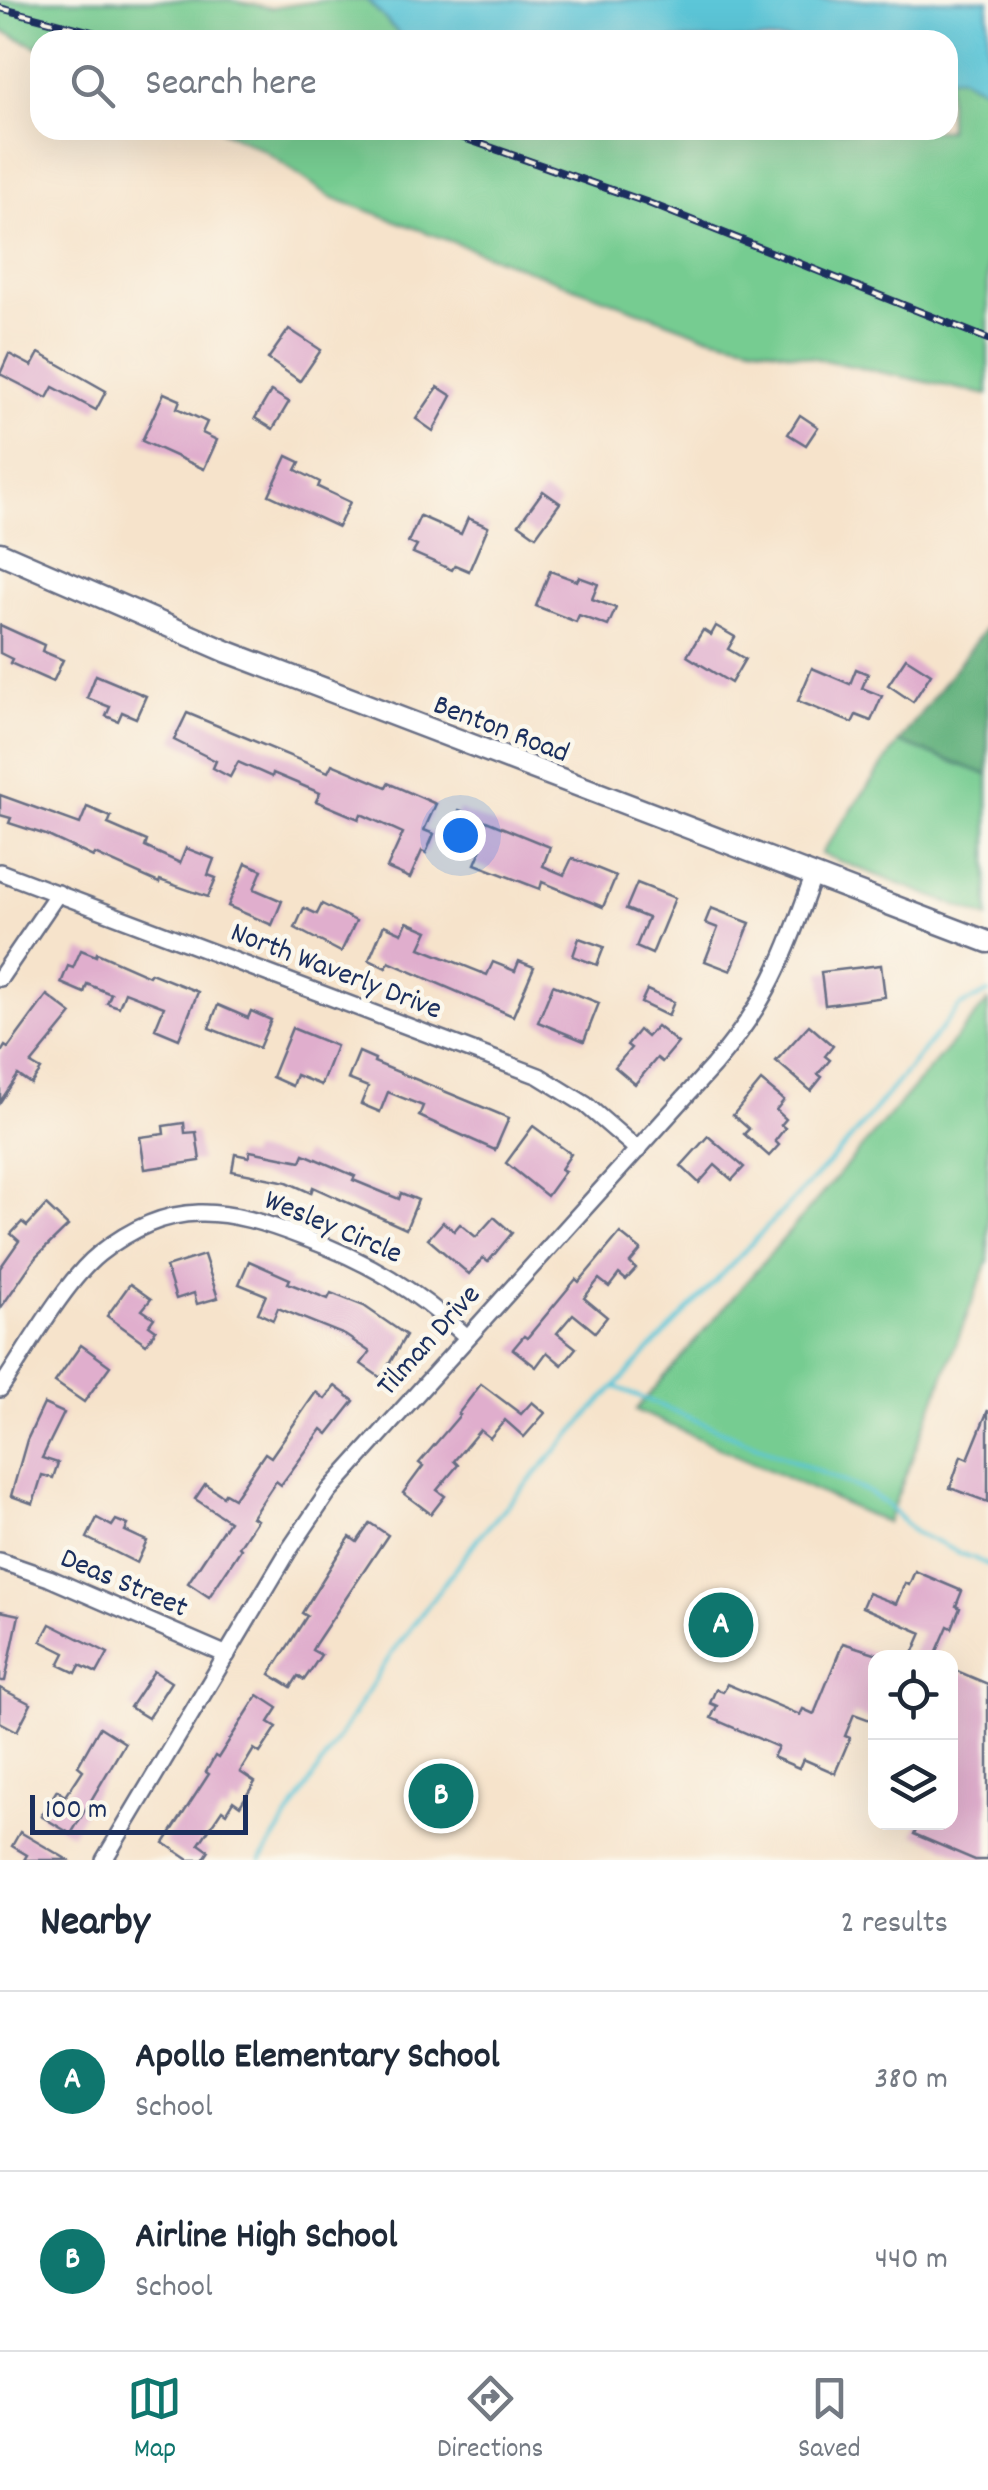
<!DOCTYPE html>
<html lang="en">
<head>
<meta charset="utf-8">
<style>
	:root { --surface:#fff; --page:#f6f6f7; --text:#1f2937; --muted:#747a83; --line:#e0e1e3; --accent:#0f766e }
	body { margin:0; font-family:Dekko,sans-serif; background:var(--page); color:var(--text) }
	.controls { position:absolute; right:30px; bottom:30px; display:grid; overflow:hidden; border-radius:20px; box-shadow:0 10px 40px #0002 }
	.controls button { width:90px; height:90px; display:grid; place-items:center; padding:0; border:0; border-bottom:2px solid var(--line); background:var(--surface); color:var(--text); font:50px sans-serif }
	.scale { position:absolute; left:30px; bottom:25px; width:218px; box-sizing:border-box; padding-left:10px; border:5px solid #1b2f5e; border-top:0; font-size:28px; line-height:35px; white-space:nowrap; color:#1b2f5e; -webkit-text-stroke:8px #fbf7ec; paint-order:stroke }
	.you { position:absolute; left:460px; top:835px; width:35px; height:35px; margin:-25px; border:8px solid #fff; border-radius:50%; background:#1a73e8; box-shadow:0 0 0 15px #1a73e833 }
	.badge { display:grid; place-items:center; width:65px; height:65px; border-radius:50%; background:var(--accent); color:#fff; font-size:32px; font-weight:700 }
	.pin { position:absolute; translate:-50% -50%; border:5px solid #fff; box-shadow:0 2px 10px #0006 }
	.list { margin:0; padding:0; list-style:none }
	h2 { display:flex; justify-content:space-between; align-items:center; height:130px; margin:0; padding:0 40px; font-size:42px }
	h2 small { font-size:32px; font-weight:400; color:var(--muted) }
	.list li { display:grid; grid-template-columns:65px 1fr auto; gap:30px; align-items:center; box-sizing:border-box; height:180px; padding:0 40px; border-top:2px solid var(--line) }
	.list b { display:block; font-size:38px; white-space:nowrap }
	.list p { margin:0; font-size:32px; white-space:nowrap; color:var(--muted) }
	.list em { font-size:32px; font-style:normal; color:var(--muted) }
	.icon { flex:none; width:55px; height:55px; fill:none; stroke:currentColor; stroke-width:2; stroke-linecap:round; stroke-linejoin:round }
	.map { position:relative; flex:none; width:988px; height:1860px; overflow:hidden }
	.search { position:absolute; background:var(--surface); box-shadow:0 10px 40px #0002; left:30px; right:30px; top:30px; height:110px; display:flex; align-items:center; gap:25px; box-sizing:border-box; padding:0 35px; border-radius:30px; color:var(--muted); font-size:38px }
	.sheet { height:490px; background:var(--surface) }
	nav { display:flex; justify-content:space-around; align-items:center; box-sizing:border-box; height:140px; border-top:2px solid var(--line); background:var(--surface); font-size:28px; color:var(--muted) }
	nav a { display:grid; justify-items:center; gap:5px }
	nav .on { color:var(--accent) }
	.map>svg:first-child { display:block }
</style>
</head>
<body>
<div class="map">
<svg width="988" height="1860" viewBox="0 0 988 1860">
	<rect width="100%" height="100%" fill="#fbf7ec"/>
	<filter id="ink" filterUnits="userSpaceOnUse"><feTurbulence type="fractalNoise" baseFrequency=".01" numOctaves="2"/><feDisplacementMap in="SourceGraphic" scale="20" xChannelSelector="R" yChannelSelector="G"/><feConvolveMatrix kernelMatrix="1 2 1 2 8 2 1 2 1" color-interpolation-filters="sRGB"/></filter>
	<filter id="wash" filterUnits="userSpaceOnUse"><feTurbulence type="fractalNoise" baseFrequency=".0048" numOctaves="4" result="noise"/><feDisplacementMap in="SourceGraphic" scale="40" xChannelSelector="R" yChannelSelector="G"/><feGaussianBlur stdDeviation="2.25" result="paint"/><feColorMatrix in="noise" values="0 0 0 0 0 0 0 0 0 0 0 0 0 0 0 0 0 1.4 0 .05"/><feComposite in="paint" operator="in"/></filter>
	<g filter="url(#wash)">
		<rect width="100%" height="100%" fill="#f6e3cb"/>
		<!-- green -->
		<g fill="#76cc91" stroke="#487e78" stroke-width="2.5">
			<path d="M0,0H229L272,8L326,0H367L405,40H40V48L0,30Z"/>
			<path d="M948,77H960L988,91V395L701,334L331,197L262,149L220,130H948Z"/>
			<path d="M899,742L988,775V918L821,854Z"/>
			<path d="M988,1001V1261L887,1523L636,1410Z"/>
		</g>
		<!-- forest -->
		<path fill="#60b07b" stroke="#3e706c" stroke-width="2.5" d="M988,625V775L899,742Z"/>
		<!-- water -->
		<path fill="#5cc6d8" stroke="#3c7a9b" stroke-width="2.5" d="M367,0H988V91L960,77H948V40H405Z"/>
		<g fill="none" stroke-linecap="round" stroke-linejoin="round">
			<!-- stream -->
			<g stroke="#5cc6d8" stroke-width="4">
				<path d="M616,1387L868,1492L886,1504L914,1532L969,1557"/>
				<path d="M973,1558L988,1565"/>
				<path d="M261,1860L392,1653L478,1538L602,1400L844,1147L960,1006L988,993"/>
			</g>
		</g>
		<g id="blocks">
			<!-- building -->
			<g fill="#e0aecd">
				<path d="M289,329L321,350L300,381L268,359Z"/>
				<path d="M39,353L106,391L96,410L53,387L47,398L0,374L9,354L32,366Z"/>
				<path d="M438,387L452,396L433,431L416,419Z"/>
				<path d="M271,391L289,402L273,429L255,418Z"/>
				<path d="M164,393L180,400L177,408L207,422L202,433L217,440L204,469L142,441Z"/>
				<path d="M800,415L818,427L806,445L788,434Z"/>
				<path d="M287,456L300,462L296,470L320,482L318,487L350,502L338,527L269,495Z"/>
				<path d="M543,491L560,503L536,536L519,524Z"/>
				<path d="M420,516L461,534L468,518L488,527L469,571L455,565L452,570L413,553L417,546L408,542Z"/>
				<path d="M550,571L577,581L579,577L598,584L592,599L616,608L608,626L579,615L576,622L536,606Z"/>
				<path d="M0,625L44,645L42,651L63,660L53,682L10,663L12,659L0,653Z"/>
				<path d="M716,626L735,637L728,649L745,659L731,683L687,656L703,630L711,635Z"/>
				<path d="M906,658L931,674L913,702L888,685Z"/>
				<path d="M812,668L850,684L856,669L868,674L862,688L882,696L871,721L856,715L852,723L798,701Z"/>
				<path d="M96,675L146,696L136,718L122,712L118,721L106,716L110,707L87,698Z"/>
				<path d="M187,713L328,772L332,764L386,787L388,783L436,804L424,830L434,834L426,853L422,851L410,878L387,868L403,833L361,814L359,819L316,801L320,793L273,773L272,777L238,762L230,777L213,768L216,761L174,740Z"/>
				<path d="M0,795L80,824L87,807L111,817L108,824L147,841L145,847L180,863L186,848L214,859L208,875L216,878L208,897L160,880L159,883L95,854L93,857L46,835L9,823L11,818L0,815Z"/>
				<path d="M459,810L550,847L543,866L564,875L572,858L616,876L603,907L542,882L540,889L475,864L481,850L448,836Z"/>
				<path d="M246,863L262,870L254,889L282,901L272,925L228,906Z"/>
				<path d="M637,883L675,898L652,954L636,947L648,918L626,909Z"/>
				<path d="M322,904L356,921L341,952L295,928L304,908L317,914Z"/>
				<path d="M711,908L750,923L731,971L705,961L718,928L705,923Z"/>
				<path d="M407,922L428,931L420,948L487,975L493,962L515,971L519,961L534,967L513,1016L389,962L386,968L369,960L384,925L402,933Z"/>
				<path d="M579,938L604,947L597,965L573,956Z"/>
				<path d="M81,950L96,956L97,953L149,976L151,973L198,992L179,1039L155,1029L164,1007L125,992L119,1007L107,1003L111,994L87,984L84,993L61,983L68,966L73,968Z"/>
				<path d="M881,965L885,997L825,1005L821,972Z"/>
				<path d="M553,985L599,1003L584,1041L538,1022Z"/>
				<path d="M647,990L674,1002L668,1016L641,1003Z"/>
				<path d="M47,995L72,1014L31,1064L41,1070L31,1084L18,1075L0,1102V1054L5,1046L8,1048Z"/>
				<path d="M218,1005L248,1018L251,1011L271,1020L259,1048L209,1028Z"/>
				<path d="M809,1025L833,1046L825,1056L830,1060L818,1074L822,1077L811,1091L776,1061Z"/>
				<path d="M657,1026L678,1043L662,1062L657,1058L635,1084L615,1067L631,1048L627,1045L639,1030L647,1037Z"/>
				<path d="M292,1028L336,1046L321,1085L296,1075L292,1086L272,1077Z"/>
				<path d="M359,1052L375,1059L374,1062L509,1118L495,1150L419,1116L423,1106L388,1092L380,1112L361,1104L368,1087L348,1079Z"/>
				<path d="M761,1081L784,1100L776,1110L786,1119L781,1125L785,1128L775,1141L779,1145L769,1156L744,1134L749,1129L733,1115Z"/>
				<path d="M184,1123L185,1133L196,1132L200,1161L145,1169L140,1137L164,1134L163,1126Z"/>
				<path d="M533,1126L571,1154L561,1169L565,1171L547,1196L506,1163Z"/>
				<path d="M708,1136L744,1167L732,1180L715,1165L699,1183L681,1166Z"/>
				<path d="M250,1151L301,1161L304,1154L355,1176L353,1180L399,1199L401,1193L418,1200L406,1229L313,1187L311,1193L287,1182L232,1171L235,1154L249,1157Z"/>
				<path d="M46,1205L68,1226L36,1257L0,1309V1268L19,1241L11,1234L22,1222L27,1226Z"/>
				<path d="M494,1217L512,1233L488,1262L483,1258L469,1274L428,1239L443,1222L454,1231L460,1224L476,1237Z"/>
				<path d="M620,1233L641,1250L630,1263L636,1269L626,1280L619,1274L609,1287L599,1279L584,1298L607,1317L595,1332L573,1314L557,1333L576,1348L562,1365L547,1352L536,1367L513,1349L524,1336L527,1338L576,1279L579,1282Z"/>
				<path d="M204,1255L218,1298L197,1304L194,1293L176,1299L166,1267Z"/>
				<path d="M249,1261L290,1279L288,1283L328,1299L331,1293L364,1306L406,1335L381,1378L361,1364L370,1352L345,1335L278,1308L273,1320L258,1313L266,1295L239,1284Z"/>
				<path d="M130,1284L151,1299L142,1310L154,1318L149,1325L156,1330L146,1344L107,1316Z"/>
				<path d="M81,1345L110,1366L84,1402L55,1382Z"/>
				<path d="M481,1384L521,1414L532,1402L545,1413L524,1437L505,1420L490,1438L480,1430L454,1461L458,1465L437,1490L445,1496L431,1514L403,1493L423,1466L419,1463L460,1415L458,1414Z"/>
				<path d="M335,1386L354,1401L328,1434L322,1429L281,1485L276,1481L252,1517L257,1520L239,1547L241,1549L209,1597L188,1583L229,1521L195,1499L205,1484L223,1496L225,1493L234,1498L265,1453L271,1457L316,1392L325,1399Z"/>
				<path d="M44,1404L64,1413L42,1458L58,1463L53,1478L42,1475L33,1504L11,1496L27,1440Z"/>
				<path d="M988,1410V1502L950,1488L961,1456L968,1459Z"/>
				<path d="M97,1518L112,1526L116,1520L128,1525L125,1531L147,1541L137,1563L87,1538Z"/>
				<path d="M370,1523L388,1535L316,1643L312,1650L321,1655L311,1670L304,1680L298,1676L291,1687L270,1674L307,1616L302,1613L336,1558L350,1537L357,1542Z"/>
				<path d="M915,1571L962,1591L956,1606L960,1608L952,1628L948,1626L934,1658H911L922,1633L862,1607L868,1593L896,1604L905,1583L909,1585Z"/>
				<path d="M0,1611L19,1615L5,1681H0Z"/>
				<path d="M50,1624L108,1653L97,1673L80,1665L76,1673L59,1665L65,1653L41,1641Z"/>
				<path d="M843,1643L878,1654L876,1707L870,1720L854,1714L845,1736L850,1738L835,1773L803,1759L799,1768L773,1757L778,1747L711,1718L717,1706L710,1703L716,1689L723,1692L727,1684L800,1715L803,1709L814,1714Z"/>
				<path d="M950,1668L988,1684V1860H975L914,1834L919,1822H950Z"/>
				<path d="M154,1671L171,1682L148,1718L130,1707Z"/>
				<path d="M0,1688L31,1704L17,1731L0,1722Z"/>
				<path d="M258,1695L278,1708L269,1722L277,1727L260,1753L254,1749L240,1772L255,1782L240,1806L233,1801L226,1813L222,1810L199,1844L209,1851L203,1860H189L164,1843L209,1774L206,1772L215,1756L218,1758Z"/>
				<path d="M100,1727L125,1743L71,1834L41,1816L57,1790L66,1796L83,1770L78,1766Z"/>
				<path d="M20,1832L68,1860H24L27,1855L12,1846Z"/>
			</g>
		</g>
	</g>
	<g filter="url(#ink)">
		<use href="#blocks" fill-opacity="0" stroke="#686e84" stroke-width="2.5"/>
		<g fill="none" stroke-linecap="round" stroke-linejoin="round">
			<defs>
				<g id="minor">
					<path d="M0,872L539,1076L586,1105L638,1150"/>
					<path d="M0,978L58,893"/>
					<path d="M0,1389C26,1351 65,1281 99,1254C170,1197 226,1207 305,1238C370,1262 415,1290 466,1336"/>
					<path d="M0,1561L49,1578L227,1655"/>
					<path d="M104,1860L289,1550L329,1491L713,1066C769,1001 785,955 813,877"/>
				</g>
				<path id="major" d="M0,553L228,652L988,942"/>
			</defs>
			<!-- minor casing -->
			<use href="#minor" stroke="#686e84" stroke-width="20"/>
			<!-- major casing -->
			<use href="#major" stroke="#686e84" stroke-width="25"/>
			<!-- minor -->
			<use href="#minor" stroke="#fff" stroke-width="15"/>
			<!-- major -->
			<use href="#major" stroke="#fff" stroke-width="20"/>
			<defs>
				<g id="rail">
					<path d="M0,8L123,40"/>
					<path d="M441,130L646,202L988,339"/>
				</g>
			</defs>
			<!-- rail casing -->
			<use href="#rail" stroke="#1b2f5e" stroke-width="8"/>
			<!-- rail -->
			<use href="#rail" stroke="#fbf7ec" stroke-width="4" stroke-dasharray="11" stroke-linecap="butt"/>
		</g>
	</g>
	<g text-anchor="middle" stroke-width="9" stroke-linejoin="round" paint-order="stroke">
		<!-- street labels -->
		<g font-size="30" fill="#1b2f5e" stroke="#fbf7ec">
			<text transform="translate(502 727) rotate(21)" y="10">Benton Road</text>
			<text transform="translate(337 969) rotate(21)" y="10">North Waverly Drive</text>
			<text transform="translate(334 1225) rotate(23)" y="10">Wesley Circle</text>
			<text transform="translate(427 1339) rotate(-48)" y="10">Tilman Drive</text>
			<text transform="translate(125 1581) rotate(23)" y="10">Deas Street</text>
		</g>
	</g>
</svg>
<div class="controls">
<button><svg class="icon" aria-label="locate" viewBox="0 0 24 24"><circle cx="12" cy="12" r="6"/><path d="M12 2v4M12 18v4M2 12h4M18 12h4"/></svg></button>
<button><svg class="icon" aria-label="layers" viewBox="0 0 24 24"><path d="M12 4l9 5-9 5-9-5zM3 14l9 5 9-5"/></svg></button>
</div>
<div class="scale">100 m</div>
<div class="you"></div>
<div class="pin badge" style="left:721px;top:1625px">A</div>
<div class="pin badge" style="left:441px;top:1796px">B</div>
<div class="search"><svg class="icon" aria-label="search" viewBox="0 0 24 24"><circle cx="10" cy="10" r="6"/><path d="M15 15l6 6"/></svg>Search here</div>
</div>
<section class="sheet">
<h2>Nearby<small>2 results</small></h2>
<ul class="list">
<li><span class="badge">A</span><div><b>Apollo Elementary School</b><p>School</p></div><em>380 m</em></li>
<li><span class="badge">B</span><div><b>Airline High School</b><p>School</p></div><em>440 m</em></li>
</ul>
</section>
<nav>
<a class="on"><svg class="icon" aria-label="map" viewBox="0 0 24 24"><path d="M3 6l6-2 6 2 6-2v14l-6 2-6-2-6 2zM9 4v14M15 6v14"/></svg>Map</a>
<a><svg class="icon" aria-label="directions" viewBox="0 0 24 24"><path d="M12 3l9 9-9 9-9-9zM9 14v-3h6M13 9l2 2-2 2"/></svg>Directions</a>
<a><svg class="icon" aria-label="saved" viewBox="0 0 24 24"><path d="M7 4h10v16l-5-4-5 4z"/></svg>Saved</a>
</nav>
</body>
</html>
